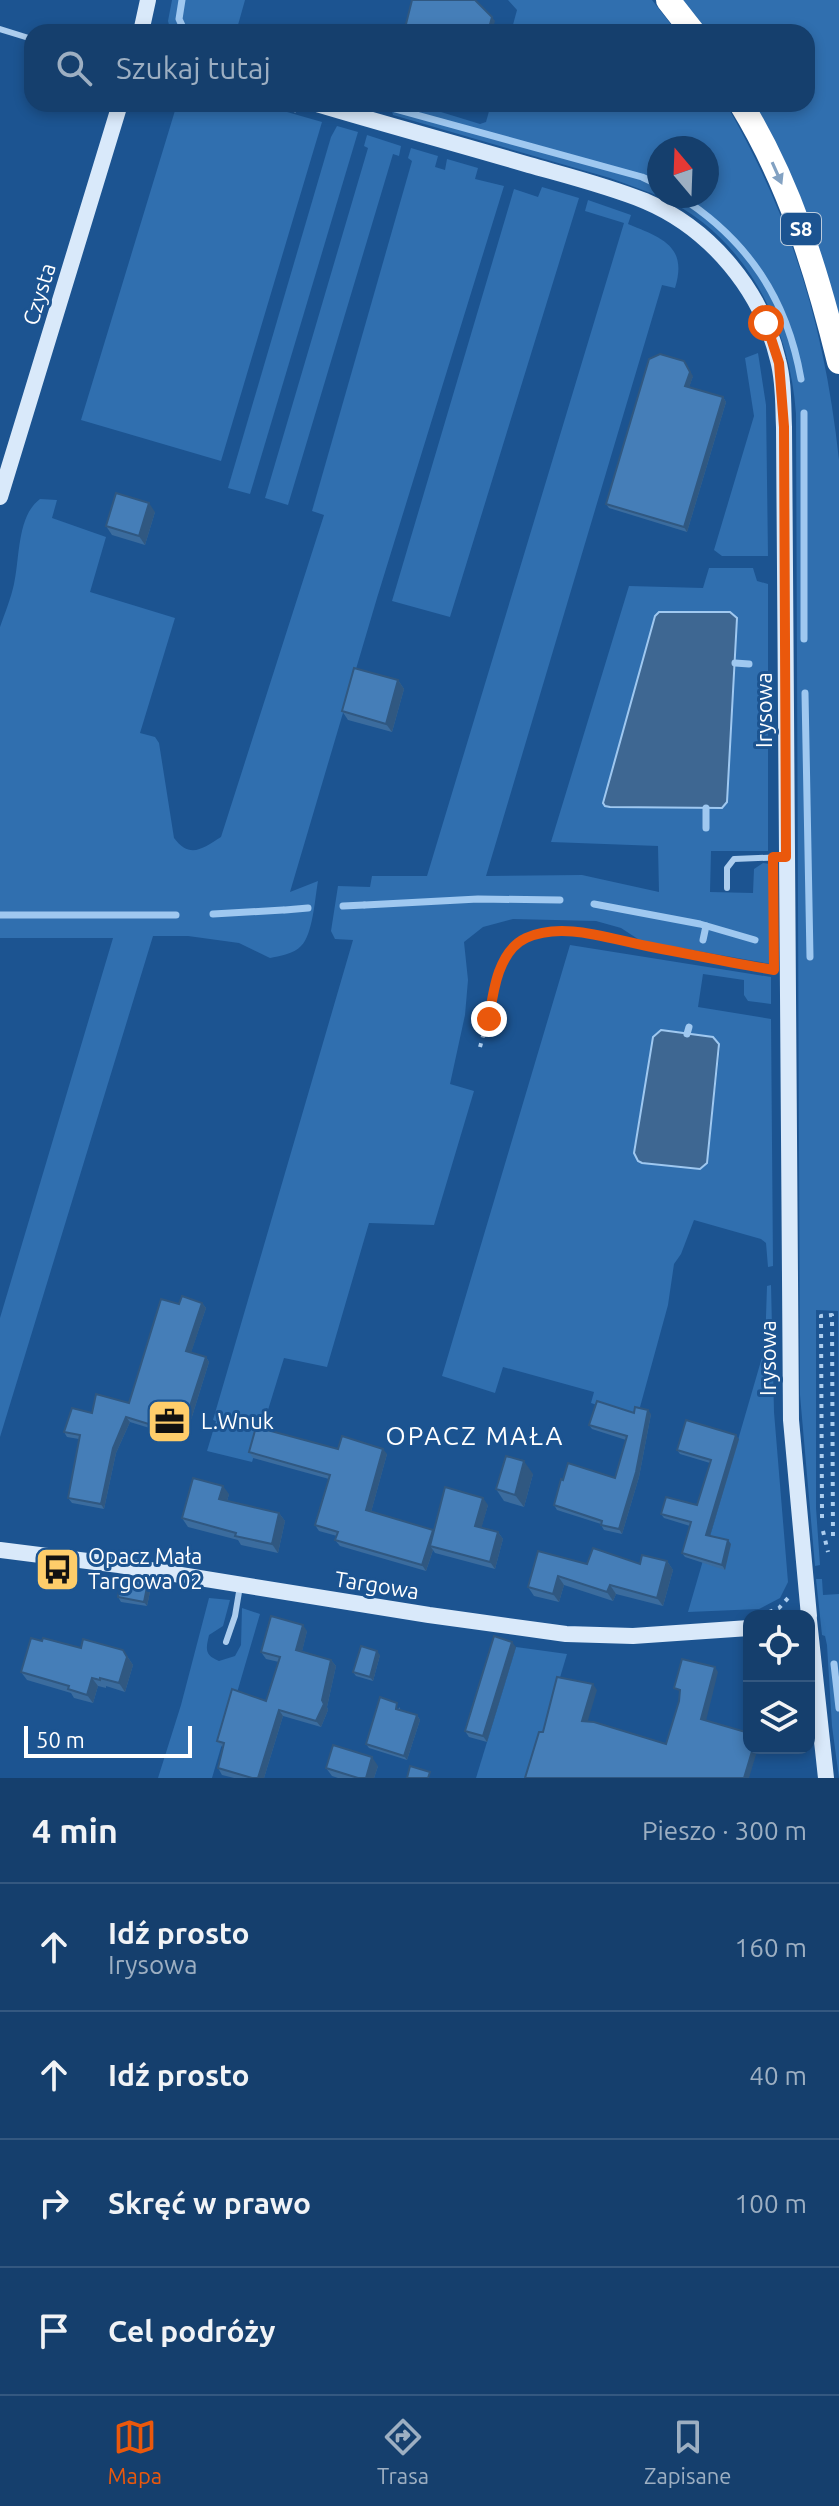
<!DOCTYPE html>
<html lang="pl">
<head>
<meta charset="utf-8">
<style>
	:root { --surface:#153f6d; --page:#1e4672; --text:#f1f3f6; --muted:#9dafc2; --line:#345880; --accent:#ea580c }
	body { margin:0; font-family:Ubuntu,sans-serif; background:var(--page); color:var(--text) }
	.controls { position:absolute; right:24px; bottom:24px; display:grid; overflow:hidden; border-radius:16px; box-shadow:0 4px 12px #0003 }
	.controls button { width:72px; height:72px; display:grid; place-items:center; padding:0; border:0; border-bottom:2px solid var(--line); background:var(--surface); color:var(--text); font:40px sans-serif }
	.compass { position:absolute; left:647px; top:136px; width:72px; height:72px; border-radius:50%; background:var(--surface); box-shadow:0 4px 12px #0003; rotate:341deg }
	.scale { position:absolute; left:24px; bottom:20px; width:168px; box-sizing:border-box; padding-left:8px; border:4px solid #fff; border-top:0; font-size:22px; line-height:28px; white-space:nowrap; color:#fff; -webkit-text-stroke:6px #1c5491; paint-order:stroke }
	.stop { position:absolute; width:24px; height:24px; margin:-18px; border:6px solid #ea580c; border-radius:50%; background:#fff }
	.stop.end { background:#ea580c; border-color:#fff; box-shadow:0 2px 8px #0008 }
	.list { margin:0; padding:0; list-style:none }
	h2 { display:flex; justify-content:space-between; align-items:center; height:104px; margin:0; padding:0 32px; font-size:34px }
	h2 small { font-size:26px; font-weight:400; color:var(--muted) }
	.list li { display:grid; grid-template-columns:52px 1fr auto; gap:24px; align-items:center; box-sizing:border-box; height:128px; padding:0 32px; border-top:2px solid var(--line) }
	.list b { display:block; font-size:30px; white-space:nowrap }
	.list p { margin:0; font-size:26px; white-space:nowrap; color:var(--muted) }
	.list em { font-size:26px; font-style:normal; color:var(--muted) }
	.icon { flex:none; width:44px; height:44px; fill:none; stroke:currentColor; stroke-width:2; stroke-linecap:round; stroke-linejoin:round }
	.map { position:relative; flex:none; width:839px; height:1778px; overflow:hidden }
	.search { position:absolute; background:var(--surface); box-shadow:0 4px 12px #0003; left:24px; right:24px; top:24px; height:88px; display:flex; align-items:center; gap:20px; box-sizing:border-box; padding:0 28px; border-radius:24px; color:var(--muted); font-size:30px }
	.sheet { height:616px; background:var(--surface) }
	nav { display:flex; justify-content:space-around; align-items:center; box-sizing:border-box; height:112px; border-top:2px solid var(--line); background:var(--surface); font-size:22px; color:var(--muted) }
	nav a { display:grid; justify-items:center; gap:4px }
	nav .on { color:var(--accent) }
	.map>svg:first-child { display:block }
</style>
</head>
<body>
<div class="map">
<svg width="839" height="1778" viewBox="0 0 839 1778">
	<rect width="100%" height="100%" fill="#1c5491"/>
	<!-- green -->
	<g fill="#306faf" fill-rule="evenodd">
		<path d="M172,0H245L236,32H171L168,21Z"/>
		<path d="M508,0H652L677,32H511L517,10Z"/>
		<path d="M681,0H839V322L751,104H807V32H704Z"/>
		<path d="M177,104H221L231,106L232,104H259L322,122L221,461L81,420Z"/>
		<path d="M390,104H415L480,124L486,122L491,104H726C792,218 825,329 839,460V1431L838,1311L816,1310V1508L820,1565L815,1566L800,1395L796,414C790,325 745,234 659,196H707V148H659V196L610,178L393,115Z"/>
		<path d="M337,126L358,132L250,494L228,488L331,137Z"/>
		<path d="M367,135L401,146L399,156L393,154L288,505L265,498L368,148L364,146Z"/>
		<path d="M411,148L438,156L435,167L445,170L447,159L478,168L475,179L504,186L377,598L290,892L318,881C315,897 313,935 301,946C294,954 279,956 270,958L239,943L188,936H153L0,1437V1318L113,938H0V627C5,613 11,598 14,584C20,557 17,516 40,499L57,500L52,518L106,537L90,592L175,618L140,733L155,737L159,743L174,838C190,859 202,849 221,837L324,515L312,511L412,161L408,158Z"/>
		<path d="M542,187L579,198L450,617L392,601L514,189L538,197Z"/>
		<path d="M588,200L631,215L628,224C662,238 688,246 675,288L662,285L486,876L582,875L659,892L658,846L551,842L629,586L703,588L709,568H753L757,581L768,584V851H711L710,892L753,893L754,869L763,863L770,864L771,964L641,941L621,928L596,921L513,919L483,927L464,942L468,980L465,1015L450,1084L474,1091L434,1225L369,1223L327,1367L284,1358L252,1462L207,1451L216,1421L213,1420L353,940L335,939L331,931L338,886L370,887L372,876H427L624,223L585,211ZM659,612L722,808L610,807L603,803L655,616Z"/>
		<path d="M758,353L766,405L768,556H722L714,550L754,416L745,358Z"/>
		<path d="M570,945L771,977V1004L748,1001L744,995V980L703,974L698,1007L771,1019L773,1266L768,1267L766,1243L761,1239L694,1220L681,1254L674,1264L668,1305L637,1418L591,1403L594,1392L503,1367L495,1393L442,1376ZM661,1030L713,1037L720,1048L707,1163L700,1169L642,1163L638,1161L634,1149L653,1037Z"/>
		<path d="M771,1285L774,1412L788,1582L780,1598L759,1609L688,1612L765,1347L767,1286Z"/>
		<path d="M816,1579H822L823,1595L839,1594V1778L832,1726L827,1645L825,1636L822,1635Z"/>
		<path d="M209,1598L230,1600L223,1626L209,1635C206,1649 204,1655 219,1661L235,1656L241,1645L242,1608L260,1614L212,1778H158L181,1705Z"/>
		<path d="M516,1647L567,1654L530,1778H476Z"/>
	</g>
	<!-- water -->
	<g fill="#3e6792" stroke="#9fc8f0" stroke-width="2">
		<path d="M659,612H730L737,618L727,802L722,808L610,807L605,806L603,803L655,616Z"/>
		<path d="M661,1030L713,1037L719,1044L707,1163L700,1169L642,1163L638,1161L634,1153L653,1037Z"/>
	</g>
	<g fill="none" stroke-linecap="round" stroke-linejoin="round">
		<!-- stream -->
		<g stroke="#9fc8f0" stroke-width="7">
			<path d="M182,0L179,19L185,32"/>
			<path d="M395,109L642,177L659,185"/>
			<path d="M679,196C748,240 787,299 801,379"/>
			<path d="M804,413V639"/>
			<path d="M735,663L749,664"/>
			<path d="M805,693L810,957"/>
			<path d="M706,828V808"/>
			<path d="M594,904L700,924L755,940"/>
			<path d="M365,905L478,899L560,900"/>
			<path d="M343,906L364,905"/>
			<path d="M285,910L308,908"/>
			<path d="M213,914L283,910"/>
			<path d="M0,915H176"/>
			<path d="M703,940L706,926"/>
			<path d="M687,1034L689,1027"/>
			<path d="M834,1664L839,1708"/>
		</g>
		<!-- path -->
		<g stroke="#accdee" stroke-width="4" stroke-dasharray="4 6" stroke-linecap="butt">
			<path d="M273,104L301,112"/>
			<path d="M480,1047C489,1017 492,979 510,954C520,940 535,933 552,932C577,931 600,938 625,942C673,951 721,961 770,969"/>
			<path d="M822,1518L821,1316L832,1315L833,1542"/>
			<path d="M823,1531L828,1552"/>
			<path d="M769,1612L779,1608L789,1597"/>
		</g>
		<!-- lane -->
		<g stroke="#accdee" stroke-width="6">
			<path d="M0,29L32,39"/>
			<path d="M727,888V868L734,859L786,857"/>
			<path d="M226,1642L235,1616L240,1586"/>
		</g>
		<!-- secondary -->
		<g stroke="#d9e9fa" stroke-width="16">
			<path d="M141,32L148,0"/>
			<path d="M317,104C387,125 458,144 529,165C568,176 608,186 645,201C711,229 762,291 778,360C784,382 783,405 784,427L791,1420L809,1616"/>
			<path d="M0,497L120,104"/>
			<path d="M0,1550L119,1565L429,1615L566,1634L633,1636L749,1628"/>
			<path d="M809,1620L826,1778"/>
		</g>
		<!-- highway -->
		<g stroke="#fff" stroke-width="24">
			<path d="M668,0L693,32"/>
			<path d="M741,104C790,184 817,272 839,362"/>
		</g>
	</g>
	<!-- wall -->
	<g fill="#3b6c9e">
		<path d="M693,376L689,387L723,397L726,402L687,532L609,508L606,504Z"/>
		<path d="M155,512L145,545L112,535L106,526Z"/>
		<path d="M398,680L404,689L392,732L348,720L342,711Z"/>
		<path d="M202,1303L206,1308L191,1352L206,1357L209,1362L185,1439L130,1422L116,1453L104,1509L72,1503L68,1498L79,1439L67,1437L64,1432L92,1413L129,1403L179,1304Z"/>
		<path d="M634,1413L651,1414L639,1477L622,1534L604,1530L601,1525V1524L557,1510L554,1505L615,1478L626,1440L592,1429L589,1425Z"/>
		<path d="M739,1439L710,1536L731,1544L725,1570L685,1557L682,1553L690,1526L664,1518L661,1514L697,1505L710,1463L680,1454L677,1450Z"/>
		<path d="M338,1449L387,1454L371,1512L433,1530L488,1505L481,1528L498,1532L503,1539L495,1569L435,1553L433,1550L426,1571L340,1546L335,1540L337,1536L319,1531L315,1525L329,1479L253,1458L249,1452Z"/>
		<path d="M533,1474L524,1507L504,1501L496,1489Z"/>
		<path d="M229,1494L227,1501L279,1513L285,1521L278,1553L241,1545L238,1540L188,1527L182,1518Z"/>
		<path d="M667,1561L673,1570L663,1606L616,1594L613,1601L564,1585L559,1602L534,1596L528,1587L587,1564H640Z"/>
		<path d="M148,1582L151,1587L147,1606L121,1602L118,1597Z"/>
		<path d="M307,1631L302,1651L331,1660L336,1666L327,1707L328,1710L321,1727L283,1716L264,1778H234L222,1775L218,1768L223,1748L217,1741L266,1701L279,1662L266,1659L261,1652Z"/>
		<path d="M516,1647L487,1742L469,1737L465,1731Z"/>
		<path d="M81,1648L123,1650L133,1665L125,1692L106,1686V1688L98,1686L93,1703L74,1698L71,1693L27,1680L21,1672Z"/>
		<path d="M380,1655L373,1681L356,1676L353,1672Z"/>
		<path d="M400,1707V1710L417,1715L420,1720L407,1760L369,1748L366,1744Z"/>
		<path d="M378,1766L374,1778H338L332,1776L326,1768Z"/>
	</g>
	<!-- shaded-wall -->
	<g fill="#305881">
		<path d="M492,17L495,21L492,32H488Z"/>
		<path d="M687,366L693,376L688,391L685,386Z"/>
		<path d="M723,397L726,402L687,532L684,527Z"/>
		<path d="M149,503L155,512L145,545L139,536Z"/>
		<path d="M398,680L404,689L392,732L386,724Z"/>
		<path d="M202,1303L206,1308L190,1356L186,1351Z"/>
		<path d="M206,1357L209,1362L185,1439L181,1434Z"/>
		<path d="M648,1410L651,1414L639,1477L622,1534L619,1529Z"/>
		<path d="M126,1417L130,1422L116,1453L104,1509L101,1504L113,1448Z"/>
		<path d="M736,1435L739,1439L709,1539L706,1535Z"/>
		<path d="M383,1449L387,1454L370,1516L366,1510Z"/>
		<path d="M524,1461L533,1474L524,1507L515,1495Z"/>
		<path d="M223,1486L229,1494L225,1508L219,1499Z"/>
		<path d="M483,1498L488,1505L480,1533L475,1526Z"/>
		<path d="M279,1513L285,1521L278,1553L272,1544Z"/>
		<path d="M433,1530L430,1546L433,1550L426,1571L422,1565Z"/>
		<path d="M498,1532L503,1539L495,1569L490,1562Z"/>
		<path d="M728,1540L731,1544L725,1570L722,1565Z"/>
		<path d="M667,1561L673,1570L663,1606L657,1598Z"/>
		<path d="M558,1576L564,1585L559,1602L553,1594Z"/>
		<path d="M148,1582L151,1587L147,1606L144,1602Z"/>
		<path d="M610,1585L616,1594L613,1601L607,1592Z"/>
		<path d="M303,1625L307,1631L301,1656L296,1650Z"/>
		<path d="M512,1642L516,1647L487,1742L483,1736Z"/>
		<path d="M123,1650L133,1665L125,1692L119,1683Z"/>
		<path d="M377,1651L380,1655L373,1681L370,1677Z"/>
		<path d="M331,1660L336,1666L327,1707L328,1710L321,1727L316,1721Z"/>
		<path d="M715,1667L718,1672L705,1725L701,1719Z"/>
		<path d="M92,1678L98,1686L93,1703L87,1695Z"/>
		<path d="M593,1684L597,1690L586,1727L582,1721Z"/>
		<path d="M279,1710L283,1716L264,1778H258Z"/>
		<path d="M417,1715L420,1720L407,1760L404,1756Z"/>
		<path d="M753,1748H758L749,1778H744Z"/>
		<path d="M372,1757L378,1766L374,1778H366Z"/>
	</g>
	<!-- building -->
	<g fill="#457eb8" stroke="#305881" stroke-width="2">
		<path d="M412,0H475L492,17L488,32H404Z"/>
		<path d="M660,354L684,361L690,372L685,386L723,397L684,527L606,504L649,359Z"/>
		<path d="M116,493L149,503L139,536L106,526Z"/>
		<path d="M354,668L398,680L386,724L342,711Z"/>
		<path d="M182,1296L202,1303L186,1351L206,1357L181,1434L126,1417L113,1448L101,1504L68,1498L80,1435L64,1432L72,1408L92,1413L96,1394L129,1403L161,1299L179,1304Z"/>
		<path d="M597,1401L634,1413L635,1407L648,1410L636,1472L619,1529L601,1525L602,1521L554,1505L561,1479L563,1480L568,1463L615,1478L627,1436L589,1425Z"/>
		<path d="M686,1420L736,1435L706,1535L728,1540L722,1565L682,1553L691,1522L661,1514L666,1497L697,1505L711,1460L677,1450Z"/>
		<path d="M256,1427L338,1449L342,1436L383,1449L366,1510L433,1530L422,1565L335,1540L338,1532L315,1525L330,1475L249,1452Z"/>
		<path d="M506,1456L524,1461L515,1495L496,1489Z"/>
		<path d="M193,1478L223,1486L219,1499L279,1513L272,1544L235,1536L236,1533L182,1518Z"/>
		<path d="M445,1487L483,1498L475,1526L498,1532L490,1562L430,1546Z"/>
		<path d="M593,1548L640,1564L642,1555L667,1561L657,1598L610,1585L607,1592L558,1576L553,1594L528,1587L538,1551L587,1564Z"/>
		<path d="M121,1578L148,1582L144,1602L118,1597Z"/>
		<path d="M271,1616L303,1625L296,1650L331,1660L322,1700L324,1704L316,1721L279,1710L258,1778H252L218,1768L224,1743L217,1741L232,1689L266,1701L280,1657L261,1652Z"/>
		<path d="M494,1636L512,1642L483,1736L465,1731Z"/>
		<path d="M31,1638L42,1641L43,1638L81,1648L83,1639L123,1650L127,1657L119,1683L100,1678V1680L92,1678L87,1695L68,1689L69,1686L21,1672Z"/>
		<path d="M361,1646L377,1651L370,1677L353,1672Z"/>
		<path d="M682,1659L715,1667L701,1719L749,1733V1748H753L744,1778H525L539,1732H543L557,1677L593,1684L582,1721L594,1722L666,1744L679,1701L680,1690L674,1688Z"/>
		<path d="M380,1697L397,1703L396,1709L417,1715L404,1756L366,1744Z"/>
		<path d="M333,1745L372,1757L366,1778H358L326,1768Z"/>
		<path d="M410,1766L430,1772L428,1778H407Z"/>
	</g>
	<!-- one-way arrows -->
	<defs><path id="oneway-solid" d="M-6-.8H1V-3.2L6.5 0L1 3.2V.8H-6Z" transform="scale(2)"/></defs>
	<use fill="#82a1c2" href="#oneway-solid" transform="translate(777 173) rotate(66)"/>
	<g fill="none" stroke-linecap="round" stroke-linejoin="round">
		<!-- route -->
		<path stroke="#ea580c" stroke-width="10" d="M489,1019C493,992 498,951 526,938C562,921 610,939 647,946C689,954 732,963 774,970L773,857H786L784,427L779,363L766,323"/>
	</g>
	<!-- icons -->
	<defs>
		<symbol id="office-square" viewBox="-11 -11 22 22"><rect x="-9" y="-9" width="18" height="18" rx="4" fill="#fecd6a" stroke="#1c5491"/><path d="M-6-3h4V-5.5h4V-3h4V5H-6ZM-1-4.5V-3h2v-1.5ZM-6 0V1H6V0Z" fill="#111"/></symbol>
		<symbol id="bus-square" viewBox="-11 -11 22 22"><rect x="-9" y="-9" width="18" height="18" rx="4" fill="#fecd6a" stroke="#1c5491"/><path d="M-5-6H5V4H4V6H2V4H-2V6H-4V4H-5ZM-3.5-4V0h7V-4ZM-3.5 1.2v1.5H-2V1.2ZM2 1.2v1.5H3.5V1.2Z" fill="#111"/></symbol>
	</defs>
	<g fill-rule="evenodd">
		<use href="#office-square" x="144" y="1396" width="51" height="51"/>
		<use href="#bus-square" x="32" y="1544" width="51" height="51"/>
	</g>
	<g text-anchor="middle" stroke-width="6" stroke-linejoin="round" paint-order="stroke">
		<!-- shield labels -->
		<rect fill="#1c5491" stroke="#bbccde" stroke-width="2" x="781" y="213" width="40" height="32" rx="6"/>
		<g font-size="20" font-weight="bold" fill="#fff">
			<text x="801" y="236">S8</text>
		</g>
		<!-- street labels -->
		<g font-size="22" fill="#fff" stroke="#1c5491">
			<text transform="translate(39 294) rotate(-73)" y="8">Czysta</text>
			<text transform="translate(764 710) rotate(-90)" y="8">Irysowa</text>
			<text transform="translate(768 1358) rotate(-90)" y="8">Irysowa</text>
			<text transform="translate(377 1585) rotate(9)" y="8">Targowa</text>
		</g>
		<!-- poi labels -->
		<g font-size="22" fill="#fff" stroke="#1c5491" text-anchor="start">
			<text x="201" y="1429">L.Wnuk</text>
			<text x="88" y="1564">Opacz Mała<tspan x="88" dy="25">Targowa 02</tspan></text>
		</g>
		<!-- quarter labels -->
		<g font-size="26" letter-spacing="2" fill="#fff" stroke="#1c5491">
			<text x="475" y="1445">OPACZ MAŁA</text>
		</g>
	</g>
</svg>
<div class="controls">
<button><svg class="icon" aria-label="locate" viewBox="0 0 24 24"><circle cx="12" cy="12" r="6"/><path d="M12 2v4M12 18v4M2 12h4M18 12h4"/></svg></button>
<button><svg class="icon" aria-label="layers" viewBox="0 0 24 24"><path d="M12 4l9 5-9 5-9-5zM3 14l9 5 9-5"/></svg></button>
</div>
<svg class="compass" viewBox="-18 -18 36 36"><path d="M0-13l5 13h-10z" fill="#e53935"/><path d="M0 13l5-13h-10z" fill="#9dafc2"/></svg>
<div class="scale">50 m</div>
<div class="stop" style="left:766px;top:323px"></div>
<div class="stop end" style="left:489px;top:1019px"></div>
<div class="search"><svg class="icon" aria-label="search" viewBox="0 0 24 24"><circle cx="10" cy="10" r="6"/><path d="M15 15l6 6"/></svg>Szukaj tutaj</div>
</div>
<section class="sheet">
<h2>4 min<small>Pieszo · 300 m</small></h2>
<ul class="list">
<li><svg class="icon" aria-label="ahead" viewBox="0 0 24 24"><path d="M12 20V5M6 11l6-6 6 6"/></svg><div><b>Idź prosto</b><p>Irysowa</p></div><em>160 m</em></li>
<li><svg class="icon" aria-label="ahead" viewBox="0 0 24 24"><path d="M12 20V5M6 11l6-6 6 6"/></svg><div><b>Idź prosto</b></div><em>40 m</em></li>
<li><svg class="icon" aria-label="right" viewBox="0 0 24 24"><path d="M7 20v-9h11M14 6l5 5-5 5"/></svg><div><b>Skręć w prawo</b></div><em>100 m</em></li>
<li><svg class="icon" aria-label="arrive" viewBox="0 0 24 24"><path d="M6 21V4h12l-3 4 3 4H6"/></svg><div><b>Cel podróży</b></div></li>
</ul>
</section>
<nav>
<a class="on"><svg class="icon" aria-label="map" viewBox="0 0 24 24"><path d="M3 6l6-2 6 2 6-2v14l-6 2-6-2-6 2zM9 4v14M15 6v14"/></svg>Mapa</a>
<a><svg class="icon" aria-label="directions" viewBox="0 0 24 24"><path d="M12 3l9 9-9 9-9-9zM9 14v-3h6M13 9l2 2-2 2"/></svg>Trasa</a>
<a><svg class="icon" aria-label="saved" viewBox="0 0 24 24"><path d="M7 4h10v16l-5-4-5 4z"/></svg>Zapisane</a>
</nav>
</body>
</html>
